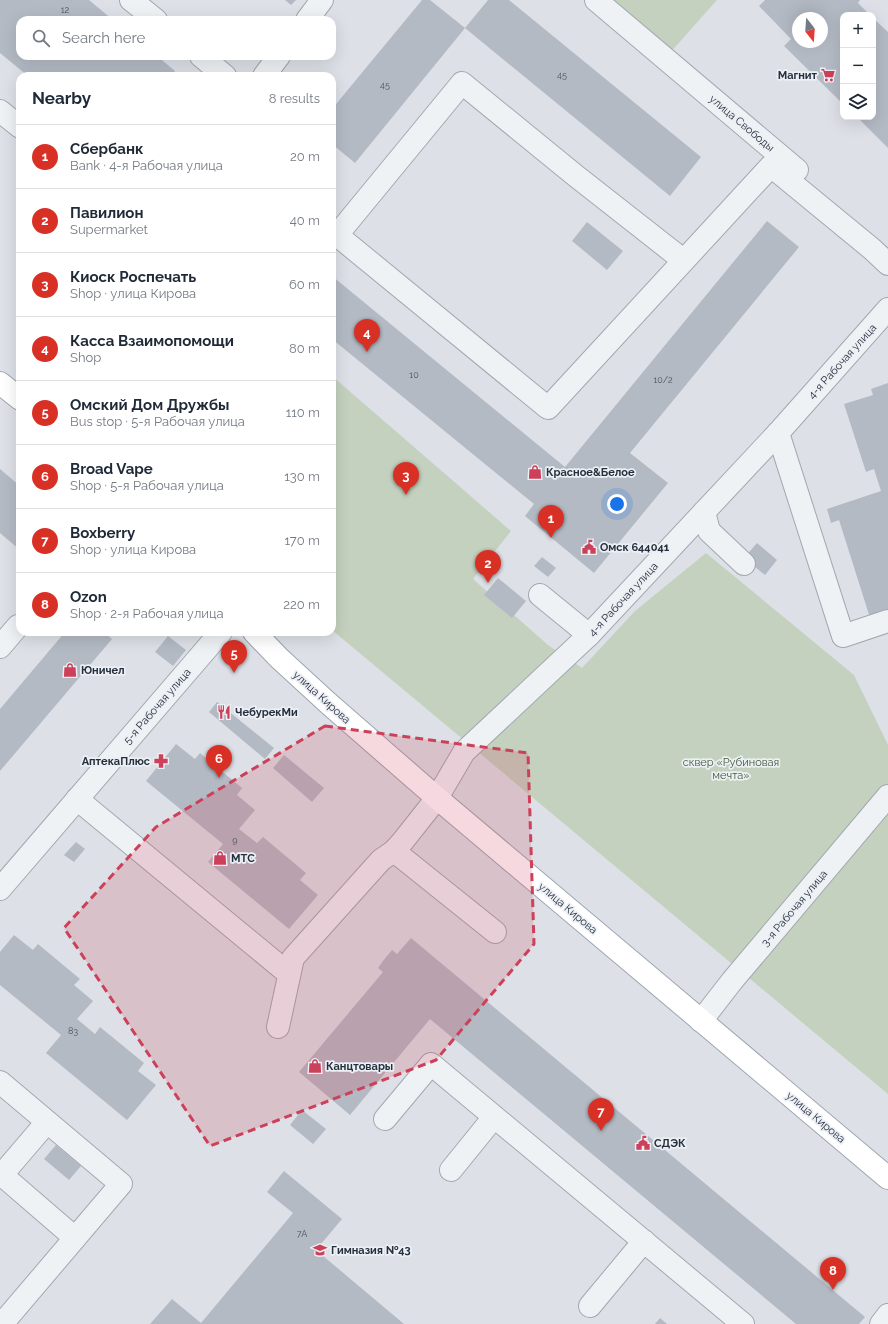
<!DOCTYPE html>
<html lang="en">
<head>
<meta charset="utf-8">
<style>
	:root { --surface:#fff; --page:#f2f2f3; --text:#1f2937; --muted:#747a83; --line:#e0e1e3; --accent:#d93025 }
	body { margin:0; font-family:Raleway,sans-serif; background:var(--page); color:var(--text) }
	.controls { position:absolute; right:12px; top:12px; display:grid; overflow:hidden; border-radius:8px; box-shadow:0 4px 16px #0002 }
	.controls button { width:36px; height:36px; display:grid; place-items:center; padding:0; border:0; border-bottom:1px solid var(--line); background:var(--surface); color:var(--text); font:20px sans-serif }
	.compass { position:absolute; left:792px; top:12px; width:36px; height:36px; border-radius:50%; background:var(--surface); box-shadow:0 4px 16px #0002; rotate:163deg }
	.you { position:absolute; left:617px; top:504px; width:14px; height:14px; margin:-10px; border:3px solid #fff; border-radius:50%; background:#1a73e8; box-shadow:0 0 0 6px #1a73e833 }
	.badge { display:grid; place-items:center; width:26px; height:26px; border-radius:50%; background:var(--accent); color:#fff; font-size:13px; font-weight:700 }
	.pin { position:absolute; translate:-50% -33px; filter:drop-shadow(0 1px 2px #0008) }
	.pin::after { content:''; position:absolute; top:21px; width:14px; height:12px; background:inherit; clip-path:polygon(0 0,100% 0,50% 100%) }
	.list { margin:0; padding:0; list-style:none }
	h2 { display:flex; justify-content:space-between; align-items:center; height:52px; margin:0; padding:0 16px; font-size:17px }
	h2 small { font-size:13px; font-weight:400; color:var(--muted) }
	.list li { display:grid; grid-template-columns:26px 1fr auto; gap:12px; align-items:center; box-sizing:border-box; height:64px; padding:0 16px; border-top:1px solid var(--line) }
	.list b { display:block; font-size:15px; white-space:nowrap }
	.list p { margin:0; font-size:13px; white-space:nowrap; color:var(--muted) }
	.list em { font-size:13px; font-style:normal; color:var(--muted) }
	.icon { flex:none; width:22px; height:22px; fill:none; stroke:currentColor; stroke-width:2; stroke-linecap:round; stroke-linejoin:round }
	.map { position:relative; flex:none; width:888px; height:1324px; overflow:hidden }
	.search { position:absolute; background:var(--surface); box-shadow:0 4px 16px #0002; left:16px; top:16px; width:320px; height:44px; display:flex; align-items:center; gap:10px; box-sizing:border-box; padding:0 14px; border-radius:12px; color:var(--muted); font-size:15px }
	.panel { position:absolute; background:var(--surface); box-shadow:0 4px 16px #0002; left:16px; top:72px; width:320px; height:564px; border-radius:12px }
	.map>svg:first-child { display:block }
</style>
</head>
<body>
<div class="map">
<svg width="888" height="1324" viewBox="0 0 888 1324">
	<rect width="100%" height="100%" fill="#dde1e7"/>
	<!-- green -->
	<g fill="#c3d1be">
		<path d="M603,0H717L668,55Z"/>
		<path d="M332,376L511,531L473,579L548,645L582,668L635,611L706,553L854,675L888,745V1094L332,630Z"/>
	</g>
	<!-- building -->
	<g fill="#b4bac4" fill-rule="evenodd">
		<path d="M0,0H89L113,20H20V56H157L175,71L171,76H28L0,53Z"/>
		<path d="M285,0H296L291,5Z"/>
		<path d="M422,0H430L465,28L355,163L332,144V109Z"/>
		<path d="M488,0H509L701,157L670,196L465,28Z"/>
		<path d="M765,0H860L858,3L870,15H843V104L784,46L791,39L759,6ZM798,18H822V42H798Z"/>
		<path d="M873,18L888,32V148L857,117H873Z"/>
		<path d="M767,221L799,247L630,453L668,483L594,573L525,516L534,504L332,339V276L565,467Z"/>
		<path d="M587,222L623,251L607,270L572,241Z"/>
		<path d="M888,383V616L871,621L839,520L831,523L827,509L881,491L874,469L866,472L844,404L873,395L871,389Z"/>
		<path d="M0,469L20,486V550L0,533Z"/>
		<path d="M757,543L777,560L765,575L744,558Z"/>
		<path d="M542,557L556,568L548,577L534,566Z"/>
		<path d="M498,578L526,601L512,618L484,595Z"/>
		<path d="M65,632H104L112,639L0,771V709Z"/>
		<path d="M168,636L186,650L173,666L155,652Z"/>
		<path d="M217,702L274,748L265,759L209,712Z"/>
		<path d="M176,744L195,759L200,753L242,788L237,795L255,810L239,829L257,843L263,837L306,873L300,880L318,895L289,929L208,862L223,844L146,781Z"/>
		<path d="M284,755L324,788L312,802L273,768Z"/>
		<path d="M76,842L85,849L74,862L64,855Z"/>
		<path d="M14,935L33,950L38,944L80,979L74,985L93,1001L77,1019L95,1034L100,1027L144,1063L138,1071L156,1085L127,1120L46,1053L61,1035L0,985V952Z"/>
		<path d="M411,938L865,1317L859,1324H796L430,1019L350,1115L299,1072L383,972L378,968L383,961L392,950L397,954Z"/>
		<path d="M302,1110L326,1129L313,1144L290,1125Z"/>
		<path d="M56,1145L81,1166L69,1180L44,1159Z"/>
		<path d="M284,1171L342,1219L316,1250L404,1324H150L172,1299L201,1323L293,1213L267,1192Z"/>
		<path d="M660,1318L667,1324H655Z"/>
	</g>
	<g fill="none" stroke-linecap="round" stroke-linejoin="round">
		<defs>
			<g id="minor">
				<path d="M131,0L156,20"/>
				<path d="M596,0L797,170"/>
				<path d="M307,20L322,0"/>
				<path d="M201,56L225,76"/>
				<path d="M264,76L279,56"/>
				<path d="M0,111L20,127"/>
				<path d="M332,231L548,408L771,166L872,249L888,264"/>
				<path d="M337,235L462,83L576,176L683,260"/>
				<path d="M778,433L843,636L888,621"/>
				<path d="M704,512L709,531L744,564"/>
				<path d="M540,595L589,635"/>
				<path d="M0,647L18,626"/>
				<path d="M77,799L289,974"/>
				<path d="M394,851L495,932"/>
				<path d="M0,889L221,632"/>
				<path d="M701,1021L732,981L888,796"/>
				<path d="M278,1027L293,958L381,860L394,851L403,841L437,798L464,752L589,635L778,433L888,309"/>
				<path d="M0,1082L121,1184L2,1324"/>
				<path d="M385,1119L431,1064L743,1324"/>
				<path d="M451,1170L494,1117"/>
				<path d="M2,1175L75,1238"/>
				<path d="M0,1177L47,1122"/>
				<path d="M590,1306L644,1241"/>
				<path d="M881,1324L888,1315"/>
			</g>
			<g id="major">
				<path d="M0,383L20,399"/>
				<path d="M254,632L279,658L328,703L437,798L888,1178"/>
			</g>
		</defs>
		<!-- minor casing -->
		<use href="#minor" stroke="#a2a8b1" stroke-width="24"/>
		<!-- major casing -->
		<use href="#major" stroke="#9ca6b2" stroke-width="24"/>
		<!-- minor -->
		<use href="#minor" stroke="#eff2f5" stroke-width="22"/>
		<!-- major -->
		<use href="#major" stroke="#fff" stroke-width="22"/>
	</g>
	<!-- marked area -->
	<path fill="#cd405a" fill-opacity="0.2" stroke="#cd405a" stroke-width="3" stroke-dasharray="8 5" stroke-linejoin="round" d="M325,726L528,753L534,944L436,1060L210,1146L64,928L156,827Z"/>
	<!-- icons -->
	<defs>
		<symbol id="supermarket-bare" viewBox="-9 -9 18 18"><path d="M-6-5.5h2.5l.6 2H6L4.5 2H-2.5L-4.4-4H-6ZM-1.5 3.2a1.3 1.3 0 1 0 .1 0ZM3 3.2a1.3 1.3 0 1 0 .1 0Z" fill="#cd405a" stroke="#ecf0f5" stroke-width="2.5" paint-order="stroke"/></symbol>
		<symbol id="shop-bare" viewBox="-9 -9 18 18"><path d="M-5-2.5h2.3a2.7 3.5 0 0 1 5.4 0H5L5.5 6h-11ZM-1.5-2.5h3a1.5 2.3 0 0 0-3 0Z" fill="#cd405a" stroke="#ecf0f5" stroke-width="2.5" paint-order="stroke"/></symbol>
		<symbol id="civic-bare" viewBox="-9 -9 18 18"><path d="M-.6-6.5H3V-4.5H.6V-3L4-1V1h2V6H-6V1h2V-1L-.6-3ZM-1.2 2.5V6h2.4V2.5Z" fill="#cd405a" stroke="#ecf0f5" stroke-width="2.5" paint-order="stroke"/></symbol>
		<symbol id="restaurant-bare" viewBox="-9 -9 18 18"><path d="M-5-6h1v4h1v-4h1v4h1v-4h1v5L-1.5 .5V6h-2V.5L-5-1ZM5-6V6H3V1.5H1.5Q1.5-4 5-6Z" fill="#cd405a" stroke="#ecf0f5" stroke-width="2.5" paint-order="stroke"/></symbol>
		<symbol id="pharmacy-bare" viewBox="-9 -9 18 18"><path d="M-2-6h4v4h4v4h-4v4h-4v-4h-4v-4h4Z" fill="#cd405a" stroke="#ecf0f5" stroke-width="2.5" paint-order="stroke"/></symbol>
		<symbol id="school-bare" viewBox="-9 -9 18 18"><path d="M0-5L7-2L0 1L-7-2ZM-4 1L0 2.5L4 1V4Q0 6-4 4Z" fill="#cd405a" stroke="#ecf0f5" stroke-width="2.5" paint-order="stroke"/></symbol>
	</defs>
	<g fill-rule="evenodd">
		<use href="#supermarket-bare" x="818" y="65" width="20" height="20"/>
		<use href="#shop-bare" x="525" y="462" width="20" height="20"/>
		<use href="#civic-bare" x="579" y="537" width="20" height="20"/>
		<use href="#shop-bare" x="60" y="660" width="20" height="20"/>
		<use href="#restaurant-bare" x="214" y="702" width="20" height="20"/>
		<use href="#pharmacy-bare" x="151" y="751" width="20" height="20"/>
		<use href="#shop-bare" x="210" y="848" width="20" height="20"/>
		<use href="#shop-bare" x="305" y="1056" width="20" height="20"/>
		<use href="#civic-bare" x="633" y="1133" width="20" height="20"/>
		<use href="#school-bare" x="310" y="1240" width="20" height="20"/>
	</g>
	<g text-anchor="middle" stroke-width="3.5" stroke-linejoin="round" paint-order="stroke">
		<!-- number labels -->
		<g font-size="9" fill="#4a525f">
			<text x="65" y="13">12</text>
			<text x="562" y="78">45</text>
			<text x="385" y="88">45</text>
			<text x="414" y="378">10</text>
			<text x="663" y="383">10/2</text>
			<text x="235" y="843">9</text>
			<text x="73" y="1034">83</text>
			<text x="302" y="1237">7А</text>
		</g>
		<!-- poi labels -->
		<g font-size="11" font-weight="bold" fill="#262f3d" stroke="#ecf0f5" text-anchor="start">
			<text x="817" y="79" text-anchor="end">Магнит</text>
			<text x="546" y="476">Красное&amp;Белое</text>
			<text x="600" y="551">Омск 644041</text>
			<text x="81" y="674">Юничел</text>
			<text x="235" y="716">ЧебурекМи</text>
			<text x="150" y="765" text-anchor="end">АптекаПлюс</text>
			<text x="231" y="862">МТС</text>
			<text x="326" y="1070">Канцтовары</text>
			<text x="654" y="1147">СДЭК</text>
			<text x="331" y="1254">Гимназия №43</text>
		</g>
		<!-- street labels -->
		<g font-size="11" fill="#262f3d" stroke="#ecf0f5">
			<text transform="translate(742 123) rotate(40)" y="4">улица Свободы</text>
			<text transform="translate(842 361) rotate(-48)" y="4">4-я Рабочая улица</text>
			<text transform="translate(623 599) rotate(-47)" y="4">4-я Рабочая улица</text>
			<text transform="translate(322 697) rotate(42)" y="4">улица Кирова</text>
			<text transform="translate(157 706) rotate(-49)" y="4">5-я Рабочая улица</text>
			<text transform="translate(568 908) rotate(40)" y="4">улица Кирова</text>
			<text transform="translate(794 908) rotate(-50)" y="4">3-я Рабочая улица</text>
			<text transform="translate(816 1117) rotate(40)" y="4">улица Кирова</text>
		</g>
		<!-- park labels -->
		<g font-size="11" fill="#3c5934" stroke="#ecf0f5">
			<text x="731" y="766">сквер «Рубиновая<tspan x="731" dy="13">мечта»</tspan></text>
		</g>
	</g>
</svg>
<div class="controls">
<button>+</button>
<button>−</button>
<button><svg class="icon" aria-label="layers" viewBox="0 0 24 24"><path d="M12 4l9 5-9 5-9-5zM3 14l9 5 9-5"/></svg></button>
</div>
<svg class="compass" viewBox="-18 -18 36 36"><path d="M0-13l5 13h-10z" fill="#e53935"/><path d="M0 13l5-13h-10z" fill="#747a83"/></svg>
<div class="you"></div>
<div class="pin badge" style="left:551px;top:538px">1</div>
<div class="pin badge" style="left:488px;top:583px">2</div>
<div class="pin badge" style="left:406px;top:495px">3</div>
<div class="pin badge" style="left:367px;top:352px">4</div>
<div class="pin badge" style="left:234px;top:673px">5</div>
<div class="pin badge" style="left:219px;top:778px">6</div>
<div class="pin badge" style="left:601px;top:1131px">7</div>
<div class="pin badge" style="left:833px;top:1290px">8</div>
<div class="search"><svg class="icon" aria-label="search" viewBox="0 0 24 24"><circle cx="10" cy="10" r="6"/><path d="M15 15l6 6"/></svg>Search here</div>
<section class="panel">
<h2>Nearby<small>8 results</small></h2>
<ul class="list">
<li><span class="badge">1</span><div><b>Сбербанк</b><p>Bank · 4-я Рабочая улица</p></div><em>20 m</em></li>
<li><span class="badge">2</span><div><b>Павилион</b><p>Supermarket</p></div><em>40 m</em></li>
<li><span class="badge">3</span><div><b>Киоск Роспечать</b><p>Shop · улица Кирова</p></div><em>60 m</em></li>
<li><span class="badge">4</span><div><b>Касса Взаимопомощи</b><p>Shop</p></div><em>80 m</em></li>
<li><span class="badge">5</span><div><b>Омский Дом Дружбы</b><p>Bus stop · 5-я Рабочая улица</p></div><em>110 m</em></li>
<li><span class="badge">6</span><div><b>Broad Vape</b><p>Shop · 5-я Рабочая улица</p></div><em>130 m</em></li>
<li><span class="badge">7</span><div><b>Boxberry</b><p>Shop · улица Кирова</p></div><em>170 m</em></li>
<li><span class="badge">8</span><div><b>Ozon</b><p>Shop · 2-я Рабочая улица</p></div><em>220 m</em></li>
</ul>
</section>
</div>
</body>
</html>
